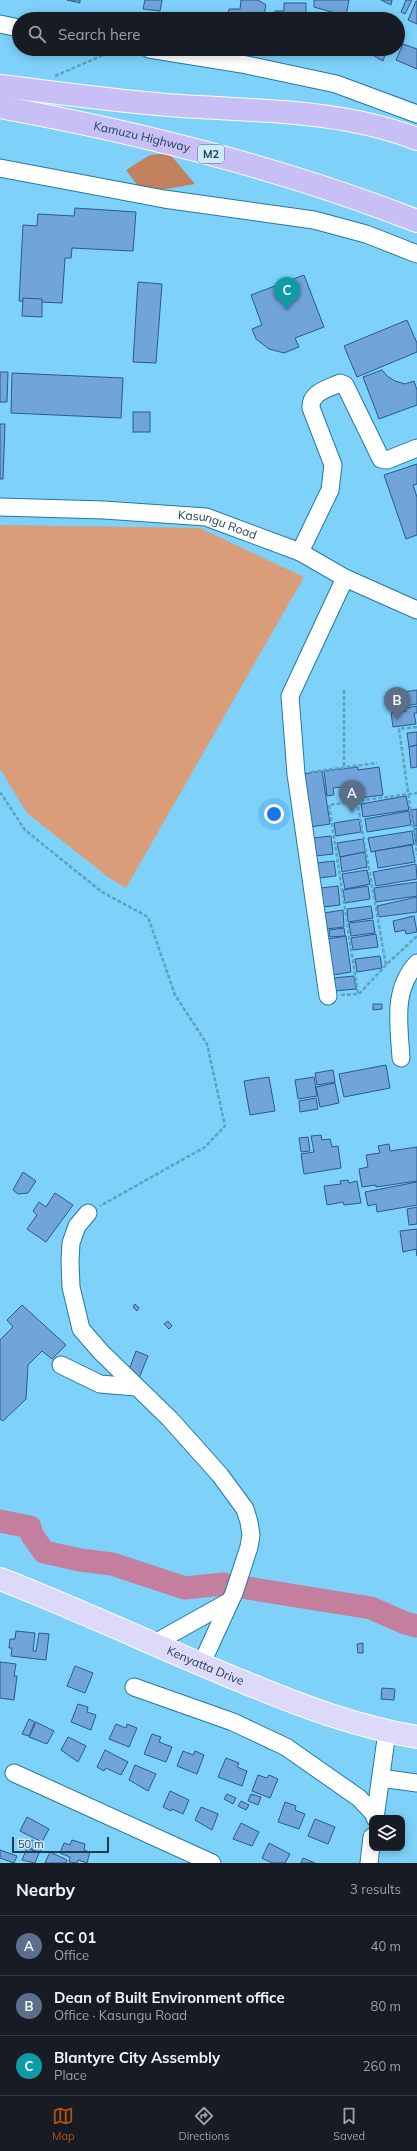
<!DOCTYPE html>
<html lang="en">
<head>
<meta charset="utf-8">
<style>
	:root { --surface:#171b24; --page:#242831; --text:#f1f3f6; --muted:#9ea1a6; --line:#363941; --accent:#b45309 }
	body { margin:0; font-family:Mulish,sans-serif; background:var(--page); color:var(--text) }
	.controls { position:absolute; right:12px; bottom:12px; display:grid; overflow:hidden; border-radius:8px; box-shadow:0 2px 10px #0003 }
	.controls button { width:36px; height:36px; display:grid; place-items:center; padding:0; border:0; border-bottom:1px solid var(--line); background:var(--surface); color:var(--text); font:20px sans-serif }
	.scale { position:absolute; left:12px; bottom:10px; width:97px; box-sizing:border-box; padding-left:4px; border:2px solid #1c3e4f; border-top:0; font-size:11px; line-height:14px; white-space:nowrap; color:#1c3e4f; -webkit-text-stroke:3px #ccebfb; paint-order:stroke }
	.you { position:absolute; left:274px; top:814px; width:14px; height:14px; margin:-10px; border:3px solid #fff; border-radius:50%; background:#1a73e8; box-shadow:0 0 0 6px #1a73e833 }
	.badge { display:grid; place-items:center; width:26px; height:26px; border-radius:50%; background:var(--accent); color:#fff; font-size:13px; font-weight:700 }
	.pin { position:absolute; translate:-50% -33px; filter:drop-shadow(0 1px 2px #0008) }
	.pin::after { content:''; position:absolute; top:21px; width:14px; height:12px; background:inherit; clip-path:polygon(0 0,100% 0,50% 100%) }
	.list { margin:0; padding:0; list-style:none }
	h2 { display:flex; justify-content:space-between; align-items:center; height:52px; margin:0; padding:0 16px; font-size:17px }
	h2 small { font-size:13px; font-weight:400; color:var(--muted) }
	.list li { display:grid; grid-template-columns:26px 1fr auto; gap:12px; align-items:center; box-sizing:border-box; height:60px; padding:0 16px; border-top:1px solid var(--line) }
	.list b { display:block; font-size:15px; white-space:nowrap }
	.list p { margin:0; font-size:13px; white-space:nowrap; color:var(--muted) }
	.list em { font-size:13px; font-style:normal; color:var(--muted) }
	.icon { flex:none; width:22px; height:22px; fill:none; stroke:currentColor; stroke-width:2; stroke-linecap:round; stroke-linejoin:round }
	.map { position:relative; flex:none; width:417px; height:1863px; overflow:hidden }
	.search { position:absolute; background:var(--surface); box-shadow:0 2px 10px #0003; left:12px; right:12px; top:12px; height:44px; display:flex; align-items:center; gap:10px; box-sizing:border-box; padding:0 14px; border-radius:22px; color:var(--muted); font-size:15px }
	.sheet { height:232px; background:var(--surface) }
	nav { display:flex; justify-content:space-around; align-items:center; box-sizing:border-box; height:56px; border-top:1px solid var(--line); background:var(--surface); font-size:11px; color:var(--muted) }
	nav a { display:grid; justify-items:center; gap:2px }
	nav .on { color:var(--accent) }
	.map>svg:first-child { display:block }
</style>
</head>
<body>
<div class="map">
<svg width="417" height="1863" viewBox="0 0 417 1863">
	<rect width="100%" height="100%" fill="#7ed1f9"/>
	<!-- green -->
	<path fill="#da9d79" d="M0,525L200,528L304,577L126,888L108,877L27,813L0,769Z"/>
	<!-- forest -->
	<path fill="#c1815c" d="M169,153L195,184L143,193L126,170L150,155Z"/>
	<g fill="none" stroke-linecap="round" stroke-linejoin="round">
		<!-- river -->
		<path stroke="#c47e9e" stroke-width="23" d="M0,1521L30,1527L32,1535L44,1552L80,1560L112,1564L185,1588L223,1584L371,1608L405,1623L417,1626"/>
	</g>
	<!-- building -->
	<g fill="#70a4db" stroke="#295b8d">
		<path d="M67,0H80V3Z"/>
		<path d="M145,0H162L160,11L143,9Z"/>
		<path d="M241,0H258L266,5L263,19H227L229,9H240Z"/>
		<path d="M314,0H349L346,16L314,7Z"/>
		<path d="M381,0H392L391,5Z"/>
		<path d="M406,0H412L405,14L401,12Z"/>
		<path d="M416,1H417V24L408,20Z"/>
		<path d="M284,3H306V15H301V19H275V11H284Z"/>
		<path d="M316,15L343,18L315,19Z"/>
		<path d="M403,44L417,49V69L396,60Z"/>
		<path d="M362,49H387L383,61Z"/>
		<path d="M75,208L136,212L133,251L72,248L71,258H65L62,303L19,301L23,225L37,226L38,214L74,216Z"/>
		<path d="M304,275L324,327L295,338L299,347L284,353L269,349L256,339L252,329L262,325L251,295Z"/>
		<path d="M138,282L162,284L156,363L133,362Z"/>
		<path d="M23,298L42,299V317L22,316Z"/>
		<path d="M407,320L417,343V352L357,377L344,346Z"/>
		<path d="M382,370L387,376L395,381L405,384L414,381L417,390V405L379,419L363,377Z"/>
		<path d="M0,372H8L7,402H0Z"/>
		<path d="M12,373L123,378L121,418L11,413Z"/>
		<rect x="133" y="412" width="17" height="20"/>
		<path d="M0,424H5L3,479H0Z"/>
		<path d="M417,464V484L413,485L417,497V535L406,539L384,475Z"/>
		<path d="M417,690V704L390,708L388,694Z"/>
		<path d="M417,706V713H414L416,724L393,727L391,713L406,711L405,708Z"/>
		<path d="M417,732V745L409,747L407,733Z"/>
		<path d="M417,745V767L411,768L409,747Z"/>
		<path d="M358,767V770L379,767L383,795L359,798L358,785L333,788L334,795L327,796L324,771Z"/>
		<path d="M322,771L330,824L310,827L303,774Z"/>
		<path d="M406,796L409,810L363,817L361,804Z"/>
		<path d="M417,809V826H414L411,810Z"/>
		<path d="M409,811L411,825L367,832L365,819Z"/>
		<path d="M359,819L361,832L336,836L334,823Z"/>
		<path d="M417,828V845H416L414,829Z"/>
		<path d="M412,831L414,844L371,852L368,838Z"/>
		<path d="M331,836L333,854L316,856L313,838Z"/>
		<path d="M363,839L365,852L340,857L337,843Z"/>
		<path d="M412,845L415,862L378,868L375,851Z"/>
		<path d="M365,852L367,867L342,872L340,857Z"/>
		<path d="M334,861L336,876L318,878L316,863Z"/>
		<path d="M416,864L417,879L376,886L373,872Z"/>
		<path d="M367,870L370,884L345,889L342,874Z"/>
		<path d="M417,882V896L376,902L374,888Z"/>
		<path d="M338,886L340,905L323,907L321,888Z"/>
		<path d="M368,886L370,899L345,903L343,890Z"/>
		<path d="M417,897V912L379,917L377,906Z"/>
		<path d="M371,906L373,918L348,922L347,909Z"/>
		<path d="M343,910L344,927L326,929L324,913Z"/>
		<path d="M414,916L417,932L406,934L405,930L395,932L393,921Z"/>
		<path d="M373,920L375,933L351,936L349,923Z"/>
		<path d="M344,928L345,936L330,937L329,930Z"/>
		<path d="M376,934L378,947L353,950L351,938Z"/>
		<path d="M346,936L351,972L333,975L328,939Z"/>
		<path d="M380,956L382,968L357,972L355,959Z"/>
		<path d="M354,976L356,989L334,991L333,978Z"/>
		<path d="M373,1004H382V1009L373,1010Z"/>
		<path d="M386,1065L390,1088L344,1097L339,1074Z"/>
		<path d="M333,1070L335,1082L317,1085L315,1073Z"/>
		<path d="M269,1077L275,1111L250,1115L244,1081Z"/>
		<path d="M314,1077L317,1096L298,1099L295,1080Z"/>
		<path d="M335,1083L339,1103L320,1107L316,1087Z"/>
		<path d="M316,1098L318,1109L300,1112L299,1101Z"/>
		<path d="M321,1135L322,1140L330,1139L332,1147L338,1146L341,1168L304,1174L301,1154L314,1152L311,1136Z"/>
		<path d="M308,1137L310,1151L301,1152L299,1138Z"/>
		<path d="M389,1144L390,1151L417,1147V1181L376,1187V1185L362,1187L359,1169L368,1167L366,1155L380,1153L378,1146Z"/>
		<path d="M23,1172L36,1181L28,1193L18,1194L13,1190Z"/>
		<path d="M348,1180L349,1183L357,1181L361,1203L344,1205L343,1202L327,1205L324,1186L341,1184L340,1181Z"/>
		<path d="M417,1182V1205L377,1212L376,1204L368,1206L365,1192Z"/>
		<path d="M55,1193L73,1205L46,1242L27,1229L37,1215L33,1211L39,1202L46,1207Z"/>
		<path d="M417,1207V1224L409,1225L407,1209Z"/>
		<path d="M417,1229V1256L416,1249L403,1252L400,1231Z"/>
		<path d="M135,1304L139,1308L137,1311L133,1307Z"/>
		<path d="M22,1305L66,1345L52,1359L42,1351L28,1365L26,1399L3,1421L0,1419V1340L13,1327L7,1320Z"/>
		<path d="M168,1321L172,1326L169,1329L164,1324Z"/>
		<path d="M136,1351L148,1356L139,1378L129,1370Z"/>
		<path d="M16,1631L35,1633L33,1651H36L39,1633L49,1634L46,1660L11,1656L12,1648H9L10,1639H15Z"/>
		<path d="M363,1643V1653H358L357,1644Z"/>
		<path d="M0,1662L16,1664L14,1676H17L14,1700L0,1698Z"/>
		<path d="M75,1666L93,1673L85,1693L67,1686Z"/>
		<path d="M382,1688L395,1689L394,1700L381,1699Z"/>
		<path d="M78,1704L88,1707L87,1712L96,1715L91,1730L71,1722Z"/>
		<path d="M29,1719L35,1722L29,1736L22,1734Z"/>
		<path d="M36,1722L54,1731L47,1744L29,1737Z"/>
		<path d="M116,1724L126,1728L127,1724L137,1728L129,1747L109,1739Z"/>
		<path d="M152,1734L161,1737L159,1742L172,1747L166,1762L144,1754Z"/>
		<path d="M68,1737L86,1746L78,1762L61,1750Z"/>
		<path d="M105,1750L128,1762L121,1775L106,1768L104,1771L97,1767Z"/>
		<path d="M183,1751L193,1755L195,1751L204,1755L197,1774L177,1766Z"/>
		<path d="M226,1758L239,1763L237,1767L247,1771L242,1786L218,1777Z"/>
		<path d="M135,1765L156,1774L148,1791L129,1780Z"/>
		<path d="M258,1775L267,1778L269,1775L278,1779L270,1798L252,1791Z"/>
		<path d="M170,1791L189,1800L183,1814L172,1809L171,1811L163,1807Z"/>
		<path d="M227,1794L236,1798L233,1804L224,1799Z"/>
		<path d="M251,1794L261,1797L258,1805L248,1801Z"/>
		<path d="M241,1801L249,1805L246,1810L238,1806Z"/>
		<path d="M285,1802L296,1806L295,1810L305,1814L299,1829L278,1822Z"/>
		<path d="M201,1807L218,1814L212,1830L195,1820Z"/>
		<path d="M27,1817L49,1829L42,1842L20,1831Z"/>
		<path d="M315,1819L335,1827L328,1844L308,1836Z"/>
		<path d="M241,1823L259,1832L252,1846L233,1839Z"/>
		<path d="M32,1840L43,1845L40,1853L28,1847Z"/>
		<path d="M72,1840L85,1844L84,1850L90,1852L87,1863L78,1860L77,1863L69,1862L70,1857L60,1853L64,1843L70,1845Z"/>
		<path d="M269,1843L290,1854L285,1863H272L262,1858Z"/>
		<path d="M27,1848L39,1853L35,1863L22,1860Z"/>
		<path d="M0,1850L17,1856L14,1863L0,1858Z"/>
		<path d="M50,1852L67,1860L66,1863H45Z"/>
		<path d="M303,1858L315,1863H301Z"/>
	</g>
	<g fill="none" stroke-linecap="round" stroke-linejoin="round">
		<defs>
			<g id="minor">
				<path d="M0,24L19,28"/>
				<path d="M149,49L242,64L336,84L417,114"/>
				<path d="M0,168L164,199L314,220L366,234L417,254"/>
				<path id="s1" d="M0,507L104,510L206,517L300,552L345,578L417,610"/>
				<path d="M300,552L330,490L333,465L311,408C310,392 328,389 340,383L345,385L381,459L387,460L417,448"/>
				<path d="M328,996L296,774L290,696L345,578"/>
				<path d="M401,1058C399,1024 392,991 417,963"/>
				<path d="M88,1213L77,1226L71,1243L70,1261L71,1287L81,1329L101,1352L170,1419L220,1475L245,1509L249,1522L251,1535L249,1547L234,1593L201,1665"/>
				<path d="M61,1365L100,1384L136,1387"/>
				<path d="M153,1644L230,1601"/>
				<path d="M134,1687L233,1722L286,1747L359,1798L375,1815"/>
				<path d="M14,1773L212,1863"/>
				<path d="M381,1778L417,1783"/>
				<path d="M375,1818L387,1732"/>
				<path d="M369,1863L372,1837"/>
			</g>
			<g id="major">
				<path id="s2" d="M0,1579C83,1611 164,1650 246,1683C301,1706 358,1727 417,1737"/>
			</g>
			<g id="highway">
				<path d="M0,86C60,93 121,102 181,106C259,111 343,110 417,139"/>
				<path id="s3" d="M0,107C142,133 282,168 417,221"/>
			</g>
		</defs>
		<!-- minor casing -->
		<use href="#minor" stroke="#217a9f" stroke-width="19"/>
		<!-- major casing -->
		<use href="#major" stroke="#fff" stroke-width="24"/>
		<!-- highway casing -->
		<use href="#highway" stroke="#fff" stroke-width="24"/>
		<!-- path -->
		<g stroke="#5ea1c1" stroke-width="2.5" stroke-dasharray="4 2" stroke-linecap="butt">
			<path d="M55,76L117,49"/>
			<path d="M344,690V767"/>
			<path d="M417,727L399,729L417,855"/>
			<path d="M311,772L377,763"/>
			<path d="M0,792L25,830L102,892L148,917L175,995L207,1044L225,1126L205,1147L100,1206"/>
			<path d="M357,801L386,965"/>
			<path d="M359,994L386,965L417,936"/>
			<path d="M341,995L358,994L329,805L417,793"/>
		</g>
		<!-- minor -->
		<use href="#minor" stroke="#fff" stroke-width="17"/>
		<!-- major -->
		<use href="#major" stroke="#ddd9fa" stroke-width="22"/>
		<!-- highway -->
		<use href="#highway" stroke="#c7bff6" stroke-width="22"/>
	</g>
	<g text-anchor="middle" stroke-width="3.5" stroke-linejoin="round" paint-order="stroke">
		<!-- shield labels -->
		<rect fill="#ccebfb" stroke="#517283" stroke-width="1" x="198" y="145" width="26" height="18" rx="3"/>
		<g font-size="11" font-weight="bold" fill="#1c3e4f">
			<text x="211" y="158">M2</text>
		</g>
		<!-- street labels -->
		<g font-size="12" fill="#1c3e4f" stroke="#ccebfb">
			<text dy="4" stroke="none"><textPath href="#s3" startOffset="145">Kamuzu Highway</textPath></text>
			<text dy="4" stroke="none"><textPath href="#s1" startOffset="219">Kasungu Road</textPath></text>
			<text dy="4" stroke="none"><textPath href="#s2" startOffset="223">Kenyatta Drive</textPath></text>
		</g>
	</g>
</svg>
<div class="controls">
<button><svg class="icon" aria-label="layers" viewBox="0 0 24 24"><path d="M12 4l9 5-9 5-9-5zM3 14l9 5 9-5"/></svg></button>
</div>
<div class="scale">50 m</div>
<div class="you"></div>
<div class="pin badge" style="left:352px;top:813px;background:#5c6f8a">A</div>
<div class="pin badge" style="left:397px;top:720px;background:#5c6f8a">B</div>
<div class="pin badge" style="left:287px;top:310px;background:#0f9aa8">C</div>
<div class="search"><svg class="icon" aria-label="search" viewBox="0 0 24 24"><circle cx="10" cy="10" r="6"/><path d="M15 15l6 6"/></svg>Search here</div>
</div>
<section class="sheet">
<h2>Nearby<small>3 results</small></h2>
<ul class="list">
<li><span class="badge" style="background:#5c6f8a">A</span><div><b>CC 01</b><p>Office</p></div><em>40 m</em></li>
<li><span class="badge" style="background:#5c6f8a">B</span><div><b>Dean of Built Environment office</b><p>Office · Kasungu Road</p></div><em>80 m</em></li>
<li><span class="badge" style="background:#0f9aa8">C</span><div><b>Blantyre City Assembly</b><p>Place</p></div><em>260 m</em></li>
</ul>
</section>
<nav>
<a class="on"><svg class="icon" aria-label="map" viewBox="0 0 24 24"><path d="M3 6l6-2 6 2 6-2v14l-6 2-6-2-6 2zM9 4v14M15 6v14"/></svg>Map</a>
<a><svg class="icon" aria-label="directions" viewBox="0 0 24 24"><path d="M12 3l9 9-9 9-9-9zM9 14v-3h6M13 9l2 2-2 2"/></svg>Directions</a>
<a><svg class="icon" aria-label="saved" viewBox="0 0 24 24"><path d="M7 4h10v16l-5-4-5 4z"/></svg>Saved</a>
</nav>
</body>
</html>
